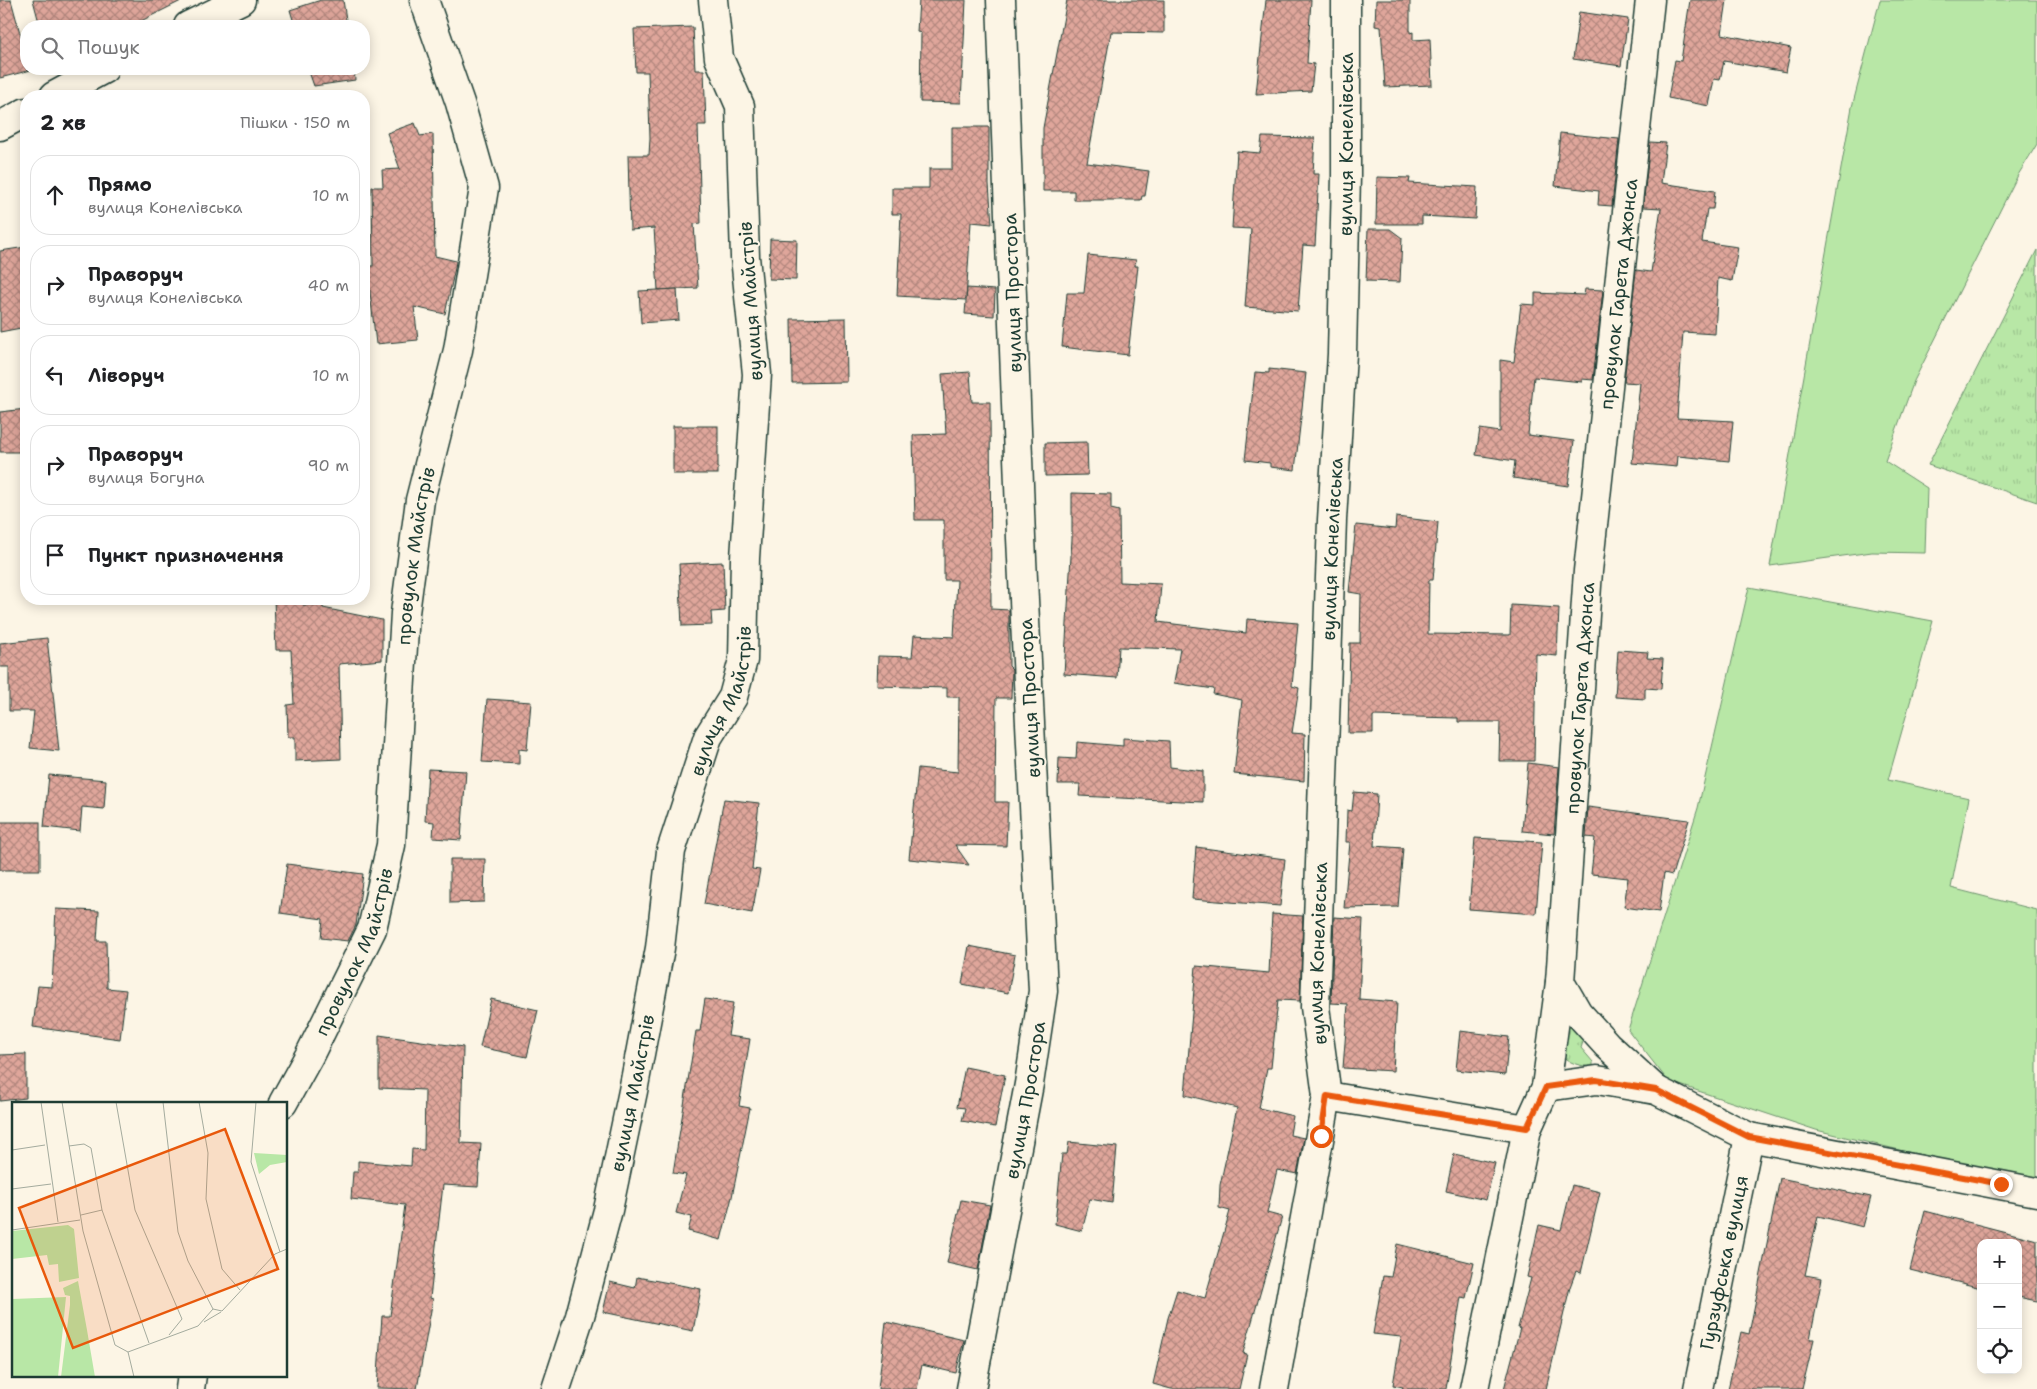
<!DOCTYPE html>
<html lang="uk">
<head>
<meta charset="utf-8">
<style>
	:root { --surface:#fff; --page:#f6f6f6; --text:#202124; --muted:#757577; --line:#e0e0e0 }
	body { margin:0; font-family:"Shantell Sans",sans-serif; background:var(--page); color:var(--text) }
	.controls { position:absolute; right:15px; bottom:15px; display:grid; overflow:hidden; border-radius:10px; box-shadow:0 2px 12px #0003 }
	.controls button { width:45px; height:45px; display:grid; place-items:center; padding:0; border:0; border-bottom:1px solid var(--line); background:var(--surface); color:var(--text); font:25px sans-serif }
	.stop { position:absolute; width:15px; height:15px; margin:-11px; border:4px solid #ea580c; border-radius:50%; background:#fff }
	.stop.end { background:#ea580c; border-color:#fff; box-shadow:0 1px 5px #0008 }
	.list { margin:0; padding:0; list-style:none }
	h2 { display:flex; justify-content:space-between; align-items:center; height:65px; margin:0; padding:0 20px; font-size:21px }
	h2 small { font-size:16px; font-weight:400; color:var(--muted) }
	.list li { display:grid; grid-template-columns:32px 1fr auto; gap:15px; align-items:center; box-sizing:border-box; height:80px; margin:0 10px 10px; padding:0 10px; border:1px solid var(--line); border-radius:20px }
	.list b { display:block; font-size:19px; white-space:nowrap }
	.list p { margin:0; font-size:16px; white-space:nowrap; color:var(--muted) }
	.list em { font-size:16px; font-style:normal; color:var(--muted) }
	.icon { flex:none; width:28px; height:28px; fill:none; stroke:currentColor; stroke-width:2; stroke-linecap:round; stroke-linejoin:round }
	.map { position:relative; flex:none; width:2037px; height:1389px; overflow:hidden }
	.search { position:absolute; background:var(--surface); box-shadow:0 2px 12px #0003; left:20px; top:20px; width:350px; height:55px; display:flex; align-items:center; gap:12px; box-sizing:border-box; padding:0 18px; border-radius:20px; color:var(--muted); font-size:19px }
	.panel { position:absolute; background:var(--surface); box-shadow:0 2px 12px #0003; left:20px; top:90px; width:350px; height:515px; border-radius:20px }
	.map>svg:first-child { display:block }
</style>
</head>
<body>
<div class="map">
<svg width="2037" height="1389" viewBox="0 0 2037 1389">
	<defs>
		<pattern id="grass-tufts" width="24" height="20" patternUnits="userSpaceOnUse" patternTransform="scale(1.25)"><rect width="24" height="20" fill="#b8e7a6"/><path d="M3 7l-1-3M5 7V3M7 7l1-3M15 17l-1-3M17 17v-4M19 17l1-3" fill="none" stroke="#9ec790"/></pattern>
		<pattern id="building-cross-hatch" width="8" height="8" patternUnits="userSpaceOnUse" patternTransform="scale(1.25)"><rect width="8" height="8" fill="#dfa69b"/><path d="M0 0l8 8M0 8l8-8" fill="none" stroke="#b4887f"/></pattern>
	</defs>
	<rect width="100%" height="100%" fill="#fcf5e5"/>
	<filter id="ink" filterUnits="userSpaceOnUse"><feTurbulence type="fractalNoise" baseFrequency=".02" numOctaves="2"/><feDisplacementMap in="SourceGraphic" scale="10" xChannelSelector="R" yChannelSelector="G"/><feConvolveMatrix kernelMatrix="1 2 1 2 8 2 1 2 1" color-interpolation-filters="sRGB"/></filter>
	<g filter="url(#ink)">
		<!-- grass -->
		<g fill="url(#grass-tufts)" stroke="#6c926d">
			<path d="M2037,250V502L1928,465Z"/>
			<path d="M1563,1017L1584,1039L1581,1048L1593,1062V1066C1580,1067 1569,1063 1560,1054Z"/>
		</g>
		<!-- garden -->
		<g fill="#b8e7a6" stroke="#6c926d">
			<path d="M1880,0H2037V144L2018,175L1914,381L1885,461L1927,488L1925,553L1872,552L1770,566L1852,107Z"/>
			<path d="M1749,587L1933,621L1888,780L1969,798L1951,888L2037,910V1183L1816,1130L1668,1081L1628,1030L1698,808Z"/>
		</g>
		<!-- building -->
		<g fill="url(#building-cross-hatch)" stroke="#1f3d34">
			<path d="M0,0H11L26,55V69L31,70L0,78Z"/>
			<path d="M33,0H183L131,26H40Z"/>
			<path d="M321,0H343L347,26H295L290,10Z"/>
			<path d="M919,0H966L961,103L920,102L921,33L917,32Z"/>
			<path d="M1067,0H1164V33L1111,32L1087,163L1149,171L1145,196H1142L1141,200H1074V191H1043V128Z"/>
			<path d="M1266,0H1311L1307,63L1314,64L1311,91L1256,94Z"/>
			<path d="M1376,0H1410V33L1413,32V40L1430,39L1432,85L1385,87L1381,27L1375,26Z"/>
			<path d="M1690,0H1727L1722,34L1791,48L1786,72L1724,61L1720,80L1714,79L1709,106L1668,98L1675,60L1681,61Z"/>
			<path d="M1579,12L1628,19L1621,66L1573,59Z"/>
			<path d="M693,27L695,70H704L706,125H698L701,223L694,224L698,288L658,290L654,228L630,230L628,155H649L650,138L648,72H636L634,29Z"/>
			<path d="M308,69H354L355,80L314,86Z"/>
			<path d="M415,123L420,136L433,134L435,256L456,261L455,268L445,314L414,307L418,340L376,344L367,266H373L372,187H383L382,170L400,169L387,133Z"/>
			<path d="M952,127H989V184L992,224L971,222L966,300L897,296L901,214H892V188H929V169H952Z"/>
			<path d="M1560,133L1619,139L1612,206L1598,205L1599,191L1555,186Z"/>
			<path d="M1262,137L1315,138L1313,174H1319L1315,246L1303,245L1298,311L1245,307L1251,229L1232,228L1237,151L1260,153Z"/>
			<path d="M1650,142L1666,143L1661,183L1715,191L1713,209H1707L1702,242L1738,247L1732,281L1718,278L1715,334L1683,332L1677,418L1733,421L1729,461L1678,456L1677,467L1632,463L1640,383L1624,382L1636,270L1651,272L1661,208L1643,207Z"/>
			<path d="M1377,177L1410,178L1409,183L1477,187L1475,219L1422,216V224H1376Z"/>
			<path d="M1368,229H1390L1402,238L1400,282L1366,281Z"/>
			<path d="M770,239L797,240L796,280L769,279Z"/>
			<path d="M26,247V327L0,332V251Z"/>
			<path d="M1088,255L1136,260L1135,266H1138L1128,355L1062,347L1067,293H1084Z"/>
			<path d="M967,288L995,290L994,316L965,314Z"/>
			<path d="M677,289L679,320L641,323L639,291Z"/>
			<path d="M1585,289L1603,290L1593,380L1582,379V382L1534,377L1528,435L1574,441L1568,486L1513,478L1515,461L1476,455L1480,429L1500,432V360L1514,362L1521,304L1535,305V293L1584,295Z"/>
			<path d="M846,318L847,382L792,383L791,319Z"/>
			<path d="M1269,369L1306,373L1295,470L1270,467V463L1245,460L1255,372L1269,373Z"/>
			<path d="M970,372L972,402H990L991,609L1009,610V666L1012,669L1011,698H996L995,802H1008L1006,846L955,845L969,865L909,859L918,768L958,772L959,697H947V688L877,686L878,656L912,657L914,635L954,637L957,580H944V520H915L913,435L946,434L942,374Z"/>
			<path d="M26,409V452H0V412Z"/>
			<rect x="673" y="426" width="45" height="48"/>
			<path d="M1087,442L1088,475L1045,476V443Z"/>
			<path d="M1072,493L1111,494V509L1119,511L1120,582L1161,584L1158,622L1246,633L1247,619L1298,623L1292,686L1299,688L1292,733L1305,734L1304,781L1234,774L1242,700L1213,694L1214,689L1174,683L1180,649L1119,647L1117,678L1064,674L1072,539Z"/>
			<path d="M1396,517L1438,522L1433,580H1429L1428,634L1510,635L1511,605L1559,608L1557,656L1536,654L1534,761H1499L1500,722H1458V718L1373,716V733H1348L1350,643H1360L1361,594L1349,592L1356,525L1395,529Z"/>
			<path d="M723,562L725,611L711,612L712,625L682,626L679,564Z"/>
			<path d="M274,599H303V605H323V608L382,620V660L339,664L341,759L295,761V737H288L287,705L294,704L291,650H276Z"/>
			<path d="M47,638L55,712L59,751L30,748L34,711H9V667H0V643Z"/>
			<path d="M1618,650L1648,652L1647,658L1663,659L1661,689L1645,688V699L1615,697Z"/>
			<path d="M487,699L531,702L527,750L519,749V764L482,762Z"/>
			<path d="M1123,738L1169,741L1170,767L1203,771V802L1079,796L1080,784H1058L1059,758L1076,759L1077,742L1123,746Z"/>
			<path d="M1528,763L1559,767L1554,834L1522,831Z"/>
			<path d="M428,769L466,771L461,840L433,838L434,822L425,821Z"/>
			<path d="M49,775L106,780L104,809L82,807L80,831L44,827Z"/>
			<path d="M1354,792L1377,794L1374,846L1403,848L1398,907L1344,908L1350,842H1346L1347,810L1352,811Z"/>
			<path d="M724,799L759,803L752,869L760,870L752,913L704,904Z"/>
			<path d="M1588,807L1689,820L1672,875L1664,873L1659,912L1624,907L1628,878L1591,874L1595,838L1586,837Z"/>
			<rect x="0" y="822" width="40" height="48"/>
			<path d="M1475,838L1542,842L1536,914L1469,909Z"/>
			<path d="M1196,847L1285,859L1280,906L1192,899Z"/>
			<path d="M450,859H485L484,902L450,903Z"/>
			<path d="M287,864L363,874L356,925L348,941L321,938L323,919L280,913Z"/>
			<path d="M56,909L99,911L97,941H106L107,988L126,990L120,1039L33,1027L38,986L52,987Z"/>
			<path d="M1272,914L1303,916L1300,1001L1278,1000L1271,1068H1267L1259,1108L1293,1116L1290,1135L1304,1138L1297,1174L1277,1170L1267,1213L1282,1217L1243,1353L1247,1354L1239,1389H1171L1153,1384L1168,1318L1177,1290L1205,1298L1230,1211L1219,1208L1220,1185L1237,1108L1185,1095L1196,966L1269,973Z"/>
			<path d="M1334,917L1363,919L1359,999L1397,1002L1393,1071L1343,1068L1348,1004L1331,1003Z"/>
			<path d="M969,946L1015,955L1008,993L962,984Z"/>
			<path d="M491,999L538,1010L527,1057L480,1047Z"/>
			<path d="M705,999L733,1003L728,1036L750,1039L739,1106L750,1108L732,1197L721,1240L688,1231L692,1217L676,1213L686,1175L673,1173L696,1031H700Z"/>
			<path d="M1460,1031L1509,1037L1505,1075L1456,1070Z"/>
			<path d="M379,1035L463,1047L461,1143L481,1144L478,1187L443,1185L430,1298L433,1299L417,1389L377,1388L382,1316H390L405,1205L351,1199L353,1172H358V1161L411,1166L412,1149L424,1150L425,1090L379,1088Z"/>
			<path d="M26,1054V1098L0,1101V1055Z"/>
			<path d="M965,1067L1005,1075L995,1127L962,1121L965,1108L957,1107Z"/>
			<path d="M1069,1142L1117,1147L1112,1203L1090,1199L1082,1231L1055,1224L1062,1154H1067Z"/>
			<path d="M1454,1154L1495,1163L1486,1200L1446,1191Z"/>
			<path d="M1780,1178L1871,1197L1863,1227L1818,1216L1805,1275L1822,1278L1810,1339H1814L1802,1389H1728L1741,1332L1749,1334Z"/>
			<path d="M1572,1185L1600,1192L1581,1273L1576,1271L1570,1287L1546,1389H1504L1520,1328H1518L1531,1278L1527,1277L1539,1225L1561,1230Z"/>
			<path d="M961,1200L990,1205L978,1270L947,1263Z"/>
			<path d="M1925,1211L2037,1240V1301L2018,1297V1243H1981V1288L1910,1270Z"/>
			<path d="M1397,1244L1474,1263L1466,1298L1461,1297L1446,1389H1402L1403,1387L1393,1385L1401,1337L1373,1334L1383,1276L1391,1277Z"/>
			<path d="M637,1277L701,1289L693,1331L603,1312L610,1282L635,1288Z"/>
			<path d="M886,1322L964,1340L956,1373L922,1365L917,1389H878Z"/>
		</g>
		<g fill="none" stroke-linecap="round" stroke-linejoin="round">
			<defs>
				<g id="street">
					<path d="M188,26L241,0"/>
					<path d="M54,96L104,69"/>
					<path d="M0,126L26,112"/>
					<path d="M1560,982L1578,1013L1607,1045L1656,1090"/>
					<path d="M1546,1087L1597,1080L1656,1090L1749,1137L2037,1192"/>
					<path d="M1327,1096L1527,1129"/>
					<path id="s1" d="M283,1103L309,1056L372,929L391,845L405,613L420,500L458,350L484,188L460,103L424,0"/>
					<path d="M190,1389L192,1375"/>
					<path id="s2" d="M556,1389L580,1316L608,1210L633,1091L660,948L671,851L708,737L733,697L743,660L745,558L757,374L745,257L740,106L719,58L713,0"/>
					<path id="s3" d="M971,1389L1029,1084L1043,991L1021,538L1001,0"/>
					<path id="s4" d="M1274,1389L1327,1096L1315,1007L1332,520L1342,354L1346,176V0"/>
					<path id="s5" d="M1474,1389L1527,1129L1546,1087L1560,982L1588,571L1650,0"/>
					<path id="s6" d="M1698,1389L1749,1137"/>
				</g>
			</defs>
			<!-- street casing -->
			<use href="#street" stroke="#1f3d34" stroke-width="31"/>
			<!-- street -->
			<use href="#street" stroke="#fcf5e5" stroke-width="28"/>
		</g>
	</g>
	<g fill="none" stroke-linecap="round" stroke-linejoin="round" filter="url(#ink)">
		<!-- route -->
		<path stroke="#ea580c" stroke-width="6" d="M1321,1136L1327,1096L1527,1128L1546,1087L1596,1080L1656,1090L1749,1137L2001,1184"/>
	</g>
	<g text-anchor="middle" stroke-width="4" stroke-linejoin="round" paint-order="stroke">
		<!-- street labels -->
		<g font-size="19" fill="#1f3d34" stroke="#fcf5e5">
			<text dy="7" stroke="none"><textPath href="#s4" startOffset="1251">вулиця Конелівська</textPath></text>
			<text transform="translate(1012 293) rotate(-92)" y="7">вулиця Простора</text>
			<text dy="7" stroke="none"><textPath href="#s5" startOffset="1108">провулок Гарета Джонса</textPath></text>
			<text transform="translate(750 301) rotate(-94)" y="7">вулиця Майстрів</text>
			<text dy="7" stroke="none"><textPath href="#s4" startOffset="846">вулиця Конелівська</textPath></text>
			<text dy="7" stroke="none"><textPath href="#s1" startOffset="572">провулок Майстрів</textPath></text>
			<text transform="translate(1029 698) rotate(-93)" y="7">вулиця Простора</text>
			<text dy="7" stroke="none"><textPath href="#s5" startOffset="702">провулок Гарета Джонса</textPath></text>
			<text dy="7" stroke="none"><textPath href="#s2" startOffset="711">вулиця Майстрів</textPath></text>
			<text dy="7" stroke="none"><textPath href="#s1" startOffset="168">провулок Майстрів</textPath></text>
			<text dy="7" stroke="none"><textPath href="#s4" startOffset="441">вулиця Конелівська</textPath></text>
			<text dy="7" stroke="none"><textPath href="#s2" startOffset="306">вулиця Майстрів</textPath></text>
			<text dy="7" stroke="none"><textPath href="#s3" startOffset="294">вулиця Простора</textPath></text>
			<text dy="7" stroke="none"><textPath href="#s6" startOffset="129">Гурзуфська вулиця</textPath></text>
		</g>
	</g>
	<!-- overview -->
	<g transform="translate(12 1102)">
		<rect width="275" height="275" fill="#fcf5e5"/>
		<path d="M54,195L46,275H0V197Z" fill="#b8e7a6"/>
		<path d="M242,51L275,53V60L258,63L247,72Z" fill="#b8e7a6"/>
		<path d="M56,123L62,127L67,176L47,180L46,162L37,163L35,153L0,157V129ZM66,179L75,228L83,275H49L58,203V194L53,193L51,186Z" fill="#b8e7a6"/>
		<path fill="none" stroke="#a4ab9e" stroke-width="1" d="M29,0L46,120M50,0L71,129L103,243L116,250M104,0L123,108L170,217L157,233M151,0L166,130L176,159L201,207M187,0L196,51L194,97L210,167L228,188M244,0L239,60L268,150M57,44L72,42L79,46L90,108L137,241M0,48L33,43M0,87L39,82M69,113L90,108M0,128L68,118M192,220L209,210M116,250L186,224L201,207L210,209L263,152L275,147M116,250L122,275"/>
		<path fill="#e8590c" fill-opacity="0.15" stroke="#e8590c" stroke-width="2.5" d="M213,27L266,167L61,246L7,106Z"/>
		<rect width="275" height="275" fill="none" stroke="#1f3d34" stroke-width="2.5"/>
	</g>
</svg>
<div class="controls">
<button>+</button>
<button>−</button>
<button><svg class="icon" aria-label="locate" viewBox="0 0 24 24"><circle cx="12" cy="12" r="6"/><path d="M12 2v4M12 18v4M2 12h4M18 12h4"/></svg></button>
</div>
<div class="stop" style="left:1321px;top:1136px"></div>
<div class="stop end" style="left:2001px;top:1184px"></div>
<div class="search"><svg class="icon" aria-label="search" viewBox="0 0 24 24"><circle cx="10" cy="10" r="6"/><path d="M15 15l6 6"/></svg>Пошук</div>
<section class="panel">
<h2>2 хв<small>Пішки · 150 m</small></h2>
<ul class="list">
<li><svg class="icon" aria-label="ahead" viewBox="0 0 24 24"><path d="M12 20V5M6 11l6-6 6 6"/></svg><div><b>Прямо</b><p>вулиця Конелівська</p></div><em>10 m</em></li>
<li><svg class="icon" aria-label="right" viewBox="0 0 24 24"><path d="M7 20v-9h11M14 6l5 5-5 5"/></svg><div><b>Праворуч</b><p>вулиця Конелівська</p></div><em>40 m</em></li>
<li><svg class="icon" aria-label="left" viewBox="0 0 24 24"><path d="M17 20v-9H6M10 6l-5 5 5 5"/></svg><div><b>Ліворуч</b></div><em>10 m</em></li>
<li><svg class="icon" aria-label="right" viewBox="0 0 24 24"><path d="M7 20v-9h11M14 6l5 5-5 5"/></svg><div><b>Праворуч</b><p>вулиця Богуна</p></div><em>90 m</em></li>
<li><svg class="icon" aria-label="arrive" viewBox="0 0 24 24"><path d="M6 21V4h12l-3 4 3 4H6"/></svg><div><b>Пункт призначення</b></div></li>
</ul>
</section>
</div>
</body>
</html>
